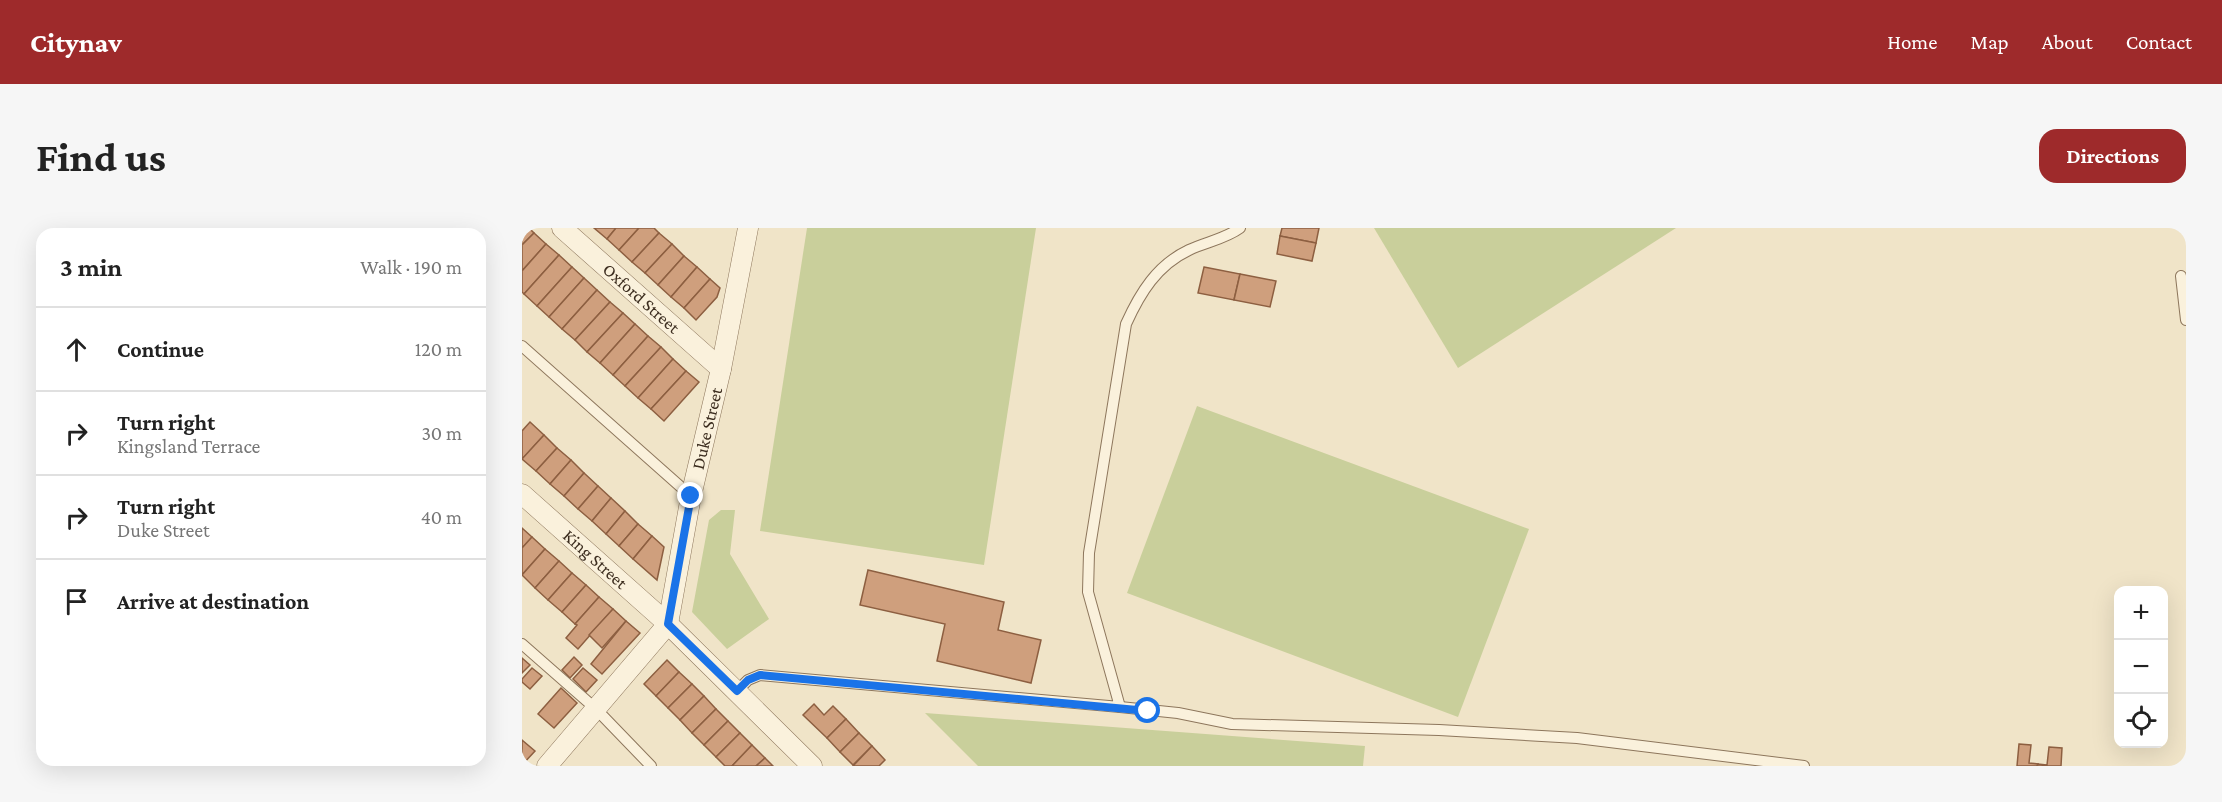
<!DOCTYPE html>
<html lang="en">
<head>
<meta charset="utf-8">
<style>
	:root { --surface:#fff; --page:#f6f6f6; --text:#222; --muted:#767676; --line:#e0e0e0; --accent:#9e2a2b }
	body { margin:0; font-family:"Crimson Pro",serif; background:var(--page); color:var(--text) }
	.controls { position:absolute; right:18px; bottom:18px; display:grid; overflow:hidden; border-radius:12px; box-shadow:0 6px 24px #0002 }
	.controls button { width:54px; height:54px; display:grid; place-items:center; padding:0; border:0; border-bottom:2px solid var(--line); background:var(--surface); color:var(--text); font:30px sans-serif }
	.stop { position:absolute; width:18px; height:18px; margin:-14px; border:4px solid #1a73e8; border-radius:50%; background:#fff }
	.stop.end { background:#1a73e8; border-color:#fff; box-shadow:0 2px 6px #0008 }
	.list { margin:0; padding:0; list-style:none }
	h2 { display:flex; justify-content:space-between; align-items:center; height:78px; margin:0; padding:0 24px; font-size:26px }
	h2 small { font-size:20px; font-weight:400; color:var(--muted) }
	.list li { display:grid; grid-template-columns:39px 1fr auto; gap:18px; align-items:center; box-sizing:border-box; height:84px; padding:0 24px; border-top:2px solid var(--line) }
	.list b { display:block; font-size:22px; white-space:nowrap }
	.list p { margin:0; font-size:20px; white-space:nowrap; color:var(--muted) }
	.list em { font-size:20px; font-style:normal; color:var(--muted) }
	.icon { flex:none; width:33px; height:33px; fill:none; stroke:currentColor; stroke-width:2; stroke-linecap:round; stroke-linejoin:round }
	.map { position:relative; flex:none; width:1664px; height:538px; overflow:hidden; border-radius:18px }
	header { display:flex; align-items:center; gap:36px; box-sizing:border-box; height:84px; padding:0 30px; background:var(--accent); color:#fff }
	header strong { font-size:28px }
	nav { display:flex; gap:33px; margin-inline-start:auto; font-size:21px }
	.intro { display:flex; align-items:center; justify-content:space-between; box-sizing:border-box; height:144px; padding:0 36px }
	h1 { margin:0; font-size:42px }
	.button { padding:15px 27px; border-radius:18px; background:var(--accent); color:#fff; font-size:21px; font-weight:700 }
	main { display:flex; gap:36px; padding:0 36px }
	aside { flex:1; background:var(--surface); border-radius:18px; box-shadow:0 6px 24px #0002 }
	.map>svg:first-child { display:block }
</style>
</head>
<body>
<header>
<strong>Citynav</strong>
<nav><a>Home</a><a>Map</a><a>About</a><a>Contact</a></nav>
</header>
<div class="intro"><h1>Find us</h1><a class="button">Directions</a></div>
<main>
<aside>
<h2>3 min<small>Walk · 190 m</small></h2>
<ul class="list">
<li><svg class="icon" aria-label="ahead" viewBox="0 0 24 24"><path d="M12 20V5M6 11l6-6 6 6"/></svg><div><b>Continue</b></div><em>120 m</em></li>
<li><svg class="icon" aria-label="right" viewBox="0 0 24 24"><path d="M7 20v-9h11M14 6l5 5-5 5"/></svg><div><b>Turn right</b><p>Kingsland Terrace</p></div><em>30 m</em></li>
<li><svg class="icon" aria-label="right" viewBox="0 0 24 24"><path d="M7 20v-9h11M14 6l5 5-5 5"/></svg><div><b>Turn right</b><p>Duke Street</p></div><em>40 m</em></li>
<li><svg class="icon" aria-label="arrive" viewBox="0 0 24 24"><path d="M6 21V4h12l-3 4 3 4H6"/></svg><div><b>Arrive at destination</b></div></li>
</ul>
</aside>
<div class="map">
<svg width="1664" height="538" viewBox="0 0 1664 538">
	<rect width="100%" height="100%" fill="#f0e4c8"/>
	<!-- green -->
	<g fill="#c9cf9b">
		<path d="M285,0H514L462,337L238,303Z"/>
		<path d="M852,0H1154L936,140Z"/>
		<path d="M675,178L1007,301L936,489L605,365Z"/>
		<path d="M199,282H213L208,326L247,391L205,421L170,384L187,292Z"/>
		<path d="M403,485L843,518L841,538H456Z"/>
	</g>
	<!-- building -->
	<g fill="#cf9f7d" stroke="#8d5f41" stroke-width="1.5">
		<path d="M0,0H7L12,5L0,17Z"/>
		<path d="M72,0H94L85,11Z"/>
		<path d="M94,0H117L97,22L85,11Z"/>
		<path d="M117,0H132L137,5L110,34L97,22Z"/>
		<path d="M760,0H797L794,15L758,8Z"/>
		<path d="M12,5L24,16L0,43V17Z"/>
		<path d="M137,5L150,16L123,45L110,34Z"/>
		<path d="M758,8L794,15L790,33L755,26Z"/>
		<path d="M24,16L37,27L2,66L0,64V43Z"/>
		<path d="M150,16L162,28L136,57L123,45Z"/>
		<path d="M37,27L50,39L15,78L2,66Z"/>
		<path d="M162,28L175,39L149,69L136,57Z"/>
		<path d="M50,39L62,50L27,89L15,78Z"/>
		<path d="M175,39L188,51L162,80L149,69Z"/>
		<path d="M682,39L718,46L712,72L676,65Z"/>
		<path d="M718,46L754,53L748,79L712,72Z"/>
		<path d="M62,50L75,62L40,101L27,89Z"/>
		<path d="M188,51L198,60L195,69L174,92L162,80Z"/>
		<path d="M75,62L88,74L53,112L40,101Z"/>
		<path d="M88,74L101,85L65,124L53,112Z"/>
		<path d="M101,85L113,96L78,135L65,124Z"/>
		<path d="M113,96L126,108L91,147L78,135Z"/>
		<path d="M126,108L139,119L103,158L91,147Z"/>
		<path d="M139,119L151,131L116,170L103,158Z"/>
		<path d="M151,131L164,143L129,181L116,170Z"/>
		<path d="M164,143L177,154L142,193L129,181Z"/>
		<path d="M8,194L22,207L0,231V203Z"/>
		<path d="M22,207L35,220L14,243L0,231Z"/>
		<path d="M35,220L49,232L28,256L14,243Z"/>
		<path d="M49,232L62,245L42,268L28,256Z"/>
		<path d="M62,245L76,258L56,281L42,268Z"/>
		<path d="M76,258L89,270L70,293L56,281Z"/>
		<path d="M89,270L103,283L84,306L70,293Z"/>
		<path d="M103,283L116,296L97,318L84,306Z"/>
		<path d="M116,296L130,308L111,331L97,318Z"/>
		<path d="M0,300L10,309L0,320Z"/>
		<path d="M130,308L142,319L135,352L111,331Z"/>
		<path d="M10,309L23,321L0,347V320Z"/>
		<path d="M23,321L37,333L13,360L0,347Z"/>
		<path d="M37,333L50,345L26,372L13,360Z"/>
		<path d="M346,342L482,374L476,402L519,412L509,455L415,433L423,396L338,377Z"/>
		<path d="M50,345L64,357L40,384L26,372Z"/>
		<path d="M64,357L77,369L53,396L40,384Z"/>
		<path d="M77,369L91,381L56,421L44,410L55,397L53,396Z"/>
		<path d="M91,381L104,393L80,420L67,407Z"/>
		<path d="M104,393L118,405L80,446L69,436Z"/>
		<path d="M52,429L60,437L48,450L40,442Z"/>
		<path d="M0,430L8,437L0,445Z"/>
		<path d="M145,432L157,444L134,468L122,456Z"/>
		<path d="M10,440L20,448L8,461L0,454V451Z"/>
		<path d="M61,440L75,452L64,464L51,451Z"/>
		<path d="M157,444L170,456L146,480L134,468Z"/>
		<path d="M170,456L182,468L158,492L146,480Z"/>
		<path d="M39,460L55,475L32,500L16,486Z"/>
		<path d="M182,468L194,481L170,505L158,492Z"/>
		<path d="M292,476L302,487L311,478L324,491L305,510L281,487Z"/>
		<path d="M194,481L206,493L182,517L170,505Z"/>
		<path d="M324,491L337,505L318,524L305,510Z"/>
		<path d="M206,493L218,505L194,529L182,517Z"/>
		<path d="M218,505L230,517L210,538H203L194,529Z"/>
		<path d="M337,505L350,518L331,537L318,524Z"/>
		<path d="M0,512L13,523L0,537Z"/>
		<path d="M1497,516L1509,517L1507,535L1516,536L1515,538H1495Z"/>
		<path d="M230,517L243,530L234,538H210Z"/>
		<path d="M350,518L363,532L357,538H331Z"/>
		<path d="M1527,519L1540,520L1539,538H1515L1516,536L1525,537Z"/>
		<path d="M243,530L251,538H234Z"/>
	</g>
	<g fill="none" stroke-linecap="round" stroke-linejoin="round">
		<defs>
			<g id="lane">
				<path d="M1659,48L1664,92"/>
				<path d="M0,118L169,268"/>
				<path d="M0,416L74,481L129,538"/>
				<path d="M215,463L226,452L238,447L598,479L566,364L567,325L604,96C618,65 635,37 667,22C684,14 703,11 718,0"/>
				<path d="M598,479L656,485L710,496L917,502L1055,510L1282,538"/>
			</g>
			<g id="street">
				<path id="s1" d="M40,0L199,141"/>
				<path id="s2" d="M0,266L146,396L290,538"/>
				<path id="s3" d="M25,538L146,396L169,268L199,141L226,0"/>
			</g>
		</defs>
		<!-- lane casing -->
		<use href="#lane" stroke="#8d765c" stroke-width="12"/>
		<!-- street casing -->
		<use href="#street" stroke="#8d765c" stroke-width="21"/>
		<!-- lane -->
		<use href="#lane" stroke="#faf1dc" stroke-width="10"/>
		<!-- street -->
		<use href="#street" stroke="#faf1dc" stroke-width="20"/>
	</g>
	<g fill="none" stroke-linecap="round" stroke-linejoin="round">
		<!-- route -->
		<path stroke="#1a73e8" stroke-width="8" d="M169,268L146,396L215,463L226,452L238,447L626,483"/>
	</g>
	<g text-anchor="middle" stroke-width="5" stroke-linejoin="round" paint-order="stroke">
		<!-- street labels -->
		<g font-size="18" fill="#3d2e20" stroke="#f7eed8">
			<text dy="6" stroke="none"><textPath href="#s1" startOffset="106">Oxford Street</textPath></text>
			<text dy="6" stroke="none"><textPath href="#s3" startOffset="386">Duke Street</textPath></text>
			<text dy="6" stroke="none"><textPath href="#s2" startOffset="98">King Street</textPath></text>
		</g>
	</g>
</svg>
<div class="controls">
<button>+</button>
<button>−</button>
<button><svg class="icon" aria-label="locate" viewBox="0 0 24 24"><circle cx="12" cy="12" r="6"/><path d="M12 2v4M12 18v4M2 12h4M18 12h4"/></svg></button>
</div>
<div class="stop" style="left:626px;top:483px"></div>
<div class="stop end" style="left:169px;top:268px"></div>
</div>
</main>
</body>
</html>
